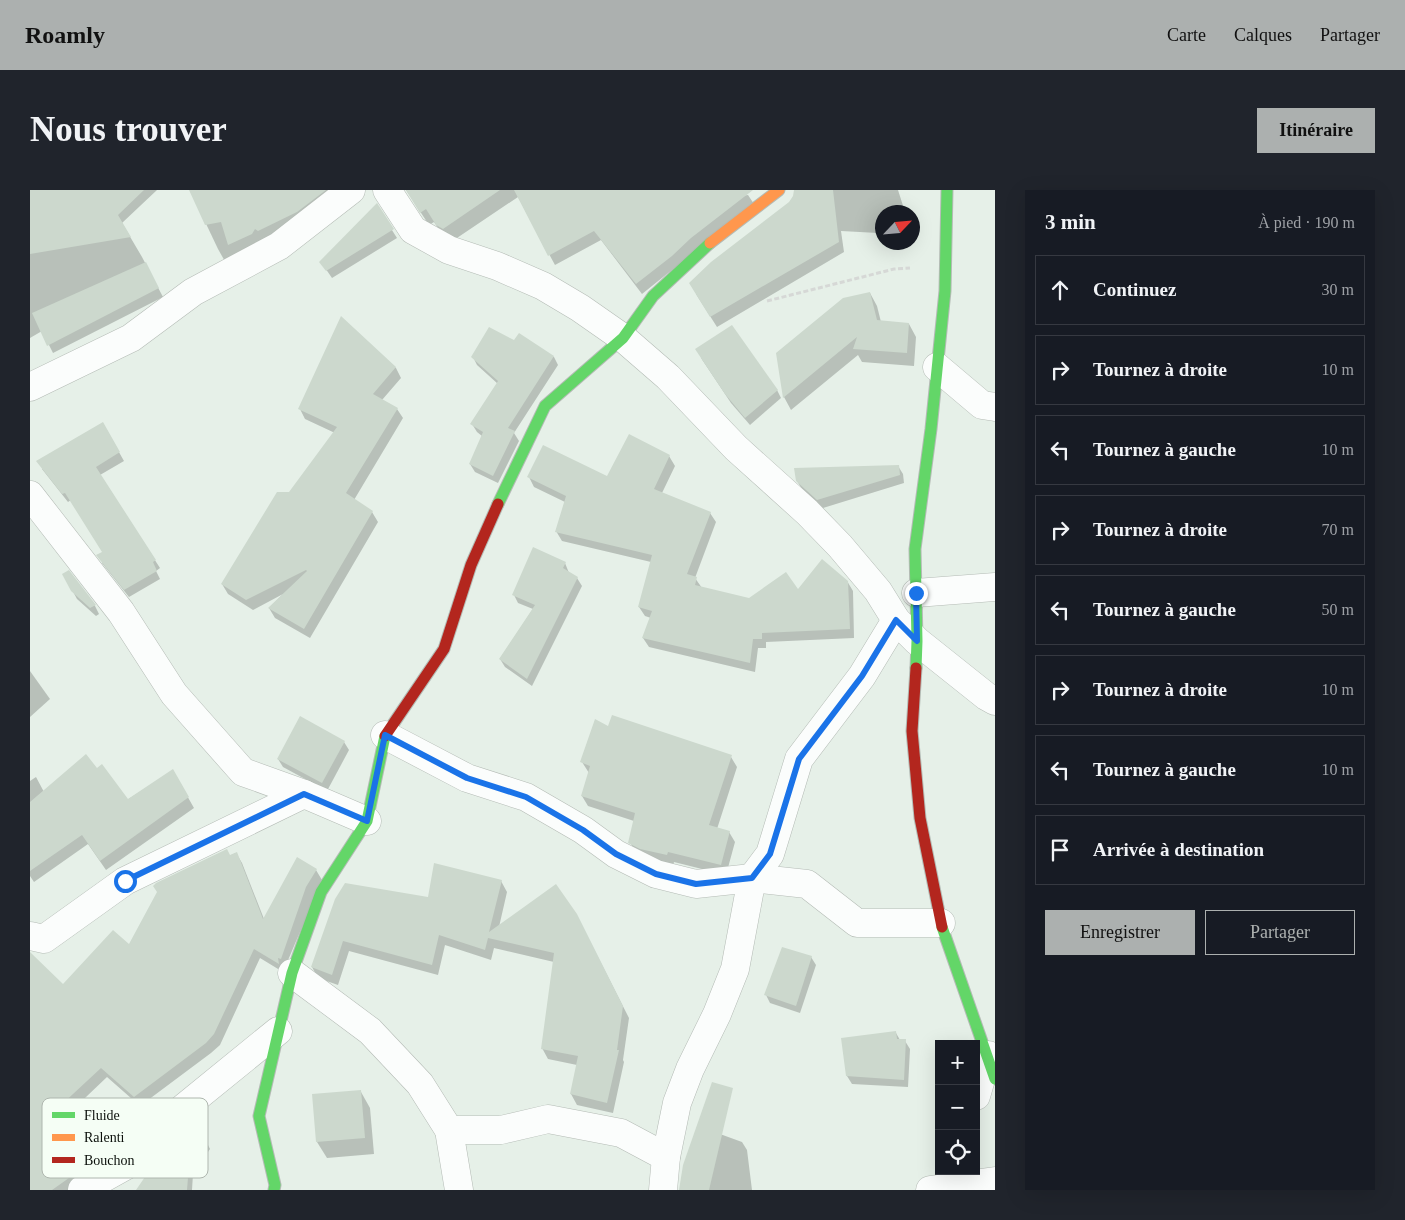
<!DOCTYPE html>
<html lang="fr">
<head>
<meta charset="utf-8">
<style>
	:root { --surface:#171b24; --page:#20242c; --text:#f1f3f6; --muted:#9ea1a6; --line:#363941; --accent:#acb0af }
	body { margin:0; font-family:Georgia,serif; background:var(--page); color:var(--text) }
	.controls { position:absolute; right:15px; bottom:15px; display:grid; overflow:hidden; border-radius:0px; box-shadow:0 5px 20px #0002 }
	.controls button { width:45px; height:45px; display:grid; place-items:center; padding:0; border:0; border-bottom:1px solid var(--line); background:var(--surface); color:var(--text); font:25px sans-serif }
	.compass { position:absolute; left:845px; top:15px; width:45px; height:45px; border-radius:50%; background:var(--surface); box-shadow:0 5px 20px #0002; rotate:64deg }
	.stop { position:absolute; width:15px; height:15px; margin:-11px; border:4px solid #1a73e8; border-radius:50%; background:#fff }
	.stop.end { background:#1a73e8; border-color:#fff; box-shadow:0 1px 5px #0008 }
	.list { margin:0; padding:0; list-style:none }
	h2 { display:flex; justify-content:space-between; align-items:center; height:65px; margin:0; padding:0 20px; font-size:21px }
	h2 small { font-size:16px; font-weight:400; color:var(--muted) }
	.list li { display:grid; grid-template-columns:32px 1fr auto; gap:15px; align-items:center; box-sizing:border-box; height:70px; margin:0 10px 10px; padding:0 10px; border:1px solid var(--line); border-radius:0px }
	.list b { display:block; font-size:19px; white-space:nowrap }
	.list em { font-size:16px; font-style:normal; color:var(--muted) }
	.actions { display:flex; gap:10px; padding:15px 20px }
	.actions a { flex:1; padding:11px 0; border:1px solid var(--accent); border-radius:0px; text-align:center; font-size:18px; color:var(--accent) }
	.actions .main { background:var(--accent); color:#111 }
	.icon { flex:none; width:28px; height:28px; fill:none; stroke:currentColor; stroke-width:2; stroke-linecap:round; stroke-linejoin:round }
	.map { position:relative; flex:none; width:965px; height:1000px; overflow:hidden; border-radius:0px }
	header { display:flex; align-items:center; gap:30px; box-sizing:border-box; height:70px; padding:0 25px; background:var(--accent); color:#111 }
	header strong { font-size:24px }
	nav { display:flex; gap:28px; margin-inline-start:auto; font-size:18px }
	.intro { display:flex; align-items:center; justify-content:space-between; box-sizing:border-box; height:120px; padding:0 30px }
	h1 { margin:0; font-size:35px }
	.button { padding:12px 22px; border-radius:0px; background:var(--accent); color:#111; font-size:18px; font-weight:700 }
	main { display:flex; gap:30px; padding:0 30px }
	aside { flex:1; background:var(--surface); border-radius:0px; box-shadow:0 5px 20px #0002 }
	.map>svg:first-child { display:block }
</style>
</head>
<body>
<header>
<strong>Roamly</strong>
<nav><a>Carte</a><a>Calques</a><a>Partager</a></nav>
</header>
<div class="intro"><h1>Nous trouver</h1><a class="button">Itinéraire</a></div>
<main>
<div class="map">
<svg width="965" height="1000" viewBox="0 0 965 1000">
	<rect width="100%" height="100%" fill="#e6f0e8"/>
	<!-- shadow -->
	<g fill="#0003">
		<path d="M0,0H127L92,33L112,67L133,107L23,163L12,141L0,148Z"/>
		<path d="M160,0H317L201,82L188,59Z"/>
		<path d="M376,0H653L613,18L718,5L724,14L612,104L571,50L525,75L488,7L421,52L415,48L404,32L399,35Z"/>
		<path d="M765,0H868L875,22H852V40L848,43L811,41L814,62L687,137L666,104L759,13L765,6Z"/>
		<path d="M346,15L367,48L302,88L291,72Z"/>
		<path d="M840,103L847,116L851,132L879,134L886,147L884,176L832,172L828,165L761,220L754,207L748,164Z"/>
		<path d="M311,128L366,178L371,188L352,210L367,219L373,228L324,310L342,322L348,332L280,448L245,428L239,418L253,404L223,420L198,404L192,394L305,243L275,229L270,219Z"/>
		<path d="M484,151L524,167L528,175L484,243L489,251L468,293L445,282L440,274L452,246L447,242L442,234L468,194L447,175L443,167Z"/>
		<path d="M671,168L747,200L751,208L720,235L701,213Z"/>
		<path d="M73,234L94,271L70,285L130,378L126,381L130,389L99,407L72,373L73,362L41,310L38,312L12,279Z"/>
		<path d="M639,266L645,276L632,303L680,323L686,332L665,388L672,398L719,409L817,391L823,401L824,448L736,452V458H728L725,482L619,457L613,448L621,428L615,426L609,417L621,372L532,351L526,341L535,312L504,297L499,287L578,288Z"/>
		<path d="M868,276L873,284L874,293L793,318L772,299L767,291Z"/>
		<path d="M535,373L539,383L547,388L552,396L502,496L475,477L470,469L503,419L488,413L484,405Z"/>
		<path d="M39,382L65,416L69,424L66,426L47,409L34,385Z"/>
		<path d="M0,481L20,509L0,527Z"/>
		<path d="M579,538L701,567L707,577L687,639L699,642L705,652L696,685L644,672L643,675L606,663L600,652L604,631L558,616L552,606L559,583L552,572Z"/>
		<path d="M314,552L319,560L297,601L253,577L248,569Z"/>
		<path d="M143,581L164,618L76,680L58,654L4,692L0,686V591L6,587L14,602L97,610Z"/>
		<path d="M206,663L212,673L234,729L286,680L292,690L253,782L230,768L190,855L181,863L110,916L77,887L35,927L70,968L76,978L46,1000H0V787L33,796L99,756L199,666Z"/>
		<path d="M471,691L477,702L469,737L552,736L599,828L593,870L594,872L583,923L547,915L541,904L547,875L518,869L512,858L524,772L464,758L461,770L415,755L408,785L319,761L308,795L288,788L282,777L306,710L399,709Z"/>
		<path d="M781,767L786,775L770,823L740,813L736,805Z"/>
		<path d="M866,843L870,850L875,851L880,859L878,897L822,894L817,886Z"/>
		<path d="M331,902L340,918L344,964L297,968L287,952Z"/>
		<path d="M668,936L712,952L717,960L722,1000H650Z"/>
		<path d="M156,937L176,951L180,959L163,984L162,1000H116Z"/>
	</g>
	<!-- building -->
	<g fill="#ccd8cd">
		<path d="M0,0H114L88,25L101,47L0,64Z"/>
		<path d="M159,0H296L267,22L228,41L225,39L222,44L198,55L191,32L175,35Z"/>
		<path d="M376,0H470L413,39L406,35L396,19L390,23Z"/>
		<path d="M484,0H723L661,48L642,66L606,94L564,41L518,66Z"/>
		<path d="M764,0H803L809,52L680,127L659,93L681,72L759,12L763,6Z"/>
		<path d="M347,13L364,39L296,81L289,72Z"/>
		<path d="M116,72L129,98L17,156L2,123Z"/>
		<path d="M840,102L847,130L879,133L877,163L823,159L827,147L753,208L746,163L813,108Z"/>
		<path d="M311,126L366,177L343,204L368,218L316,303L343,321L274,439L238,418L277,381L276,380L216,410L191,394L247,302H259L307,237L268,219Z"/>
		<path d="M702,135L748,200L715,228L695,204L665,159Z"/>
		<path d="M459,137L484,150L489,143L524,166L478,238L485,241L463,286L439,274L453,242L440,234L468,191L441,167Z"/>
		<path d="M73,232L90,262L66,277L126,370L123,372L127,381L94,400L66,365L72,362L35,303L32,304L6,271Z"/>
		<path d="M599,244L640,265L624,299L681,322L657,384L667,387L665,395L719,408L756,382L768,399L792,369L818,391L820,439L732,443V449H723L720,473L612,448L622,421L608,417L622,365L525,342L536,306L497,287L513,255L577,286Z"/>
		<path d="M869,275L870,285L787,310L766,291L764,278Z"/>
		<path d="M503,357L536,372L533,378L548,387L497,489L469,469L505,415L482,405Z"/>
		<path d="M39,380L66,415L60,418L41,401L32,384Z"/>
		<path d="M582,525L702,565L679,635L700,641L691,675L638,662L637,665L610,659L598,653L605,623L551,606L560,576L550,572L565,529L578,536Z"/>
		<path d="M270,526L315,551L292,593L247,569Z"/>
		<path d="M56,564L67,578L72,574L98,609L143,579L159,607L70,671L52,645L0,681V612Z"/>
		<path d="M197,659L200,665L207,662L233,729L267,667L287,679L276,697L251,769L248,768L249,774L224,759L184,844L176,853L104,907L71,878L29,917L70,966L22,1000H0V762L33,794L83,740L99,754L127,702L123,696L126,693Z"/>
		<path d="M404,673L472,690L459,742L526,694L547,724L593,816L587,860H589L577,913L540,904L548,866L511,859L524,763L458,748L455,760L409,745L402,775L313,751L302,785L281,777L305,709L315,693L398,707Z"/>
		<path d="M752,757L782,766L766,816L734,805Z"/>
		<path d="M866,841L867,849H876L874,890L816,886L811,848Z"/>
		<path d="M682,892L703,898L679,1000H649L653,975Z"/>
		<path d="M331,900L335,948L286,952L282,904Z"/>
		<path d="M156,936L176,950L159,975L157,1000H106L130,965Z"/>
	</g>
	<g fill="none" stroke-linecap="round" stroke-linejoin="round">
		<defs>
			<g id="street">
				<path d="M357,0L383,40L419,60L467,76L513,96L550,118L593,148L638,187L706,258L777,322L810,356L848,401L866,430L887,451L956,506L965,511"/>
				<path d="M907,177L952,215L965,217"/>
				<path d="M0,197L101,148L163,102L249,56L321,0"/>
				<path d="M0,305L91,422L144,504L213,582L274,604"/>
				<path d="M886,403L965,397"/>
				<path d="M355,545L437,588L496,607L553,640L586,664L626,684L666,694L722,688L777,694L827,733H911"/>
				<path d="M0,746L14,749L95,691L274,604L337,631"/>
				<path d="M262,783L340,841L390,894L419,940L429,1000"/>
				<path d="M946,906L958,865"/>
				<path d="M419,940H471L518,929L591,943L636,967"/>
				<path d="M52,1000L104,971L141,928L248,841"/>
				<path d="M633,1000L636,967L647,913L660,879L687,824L705,779L722,688L740,664L769,569L832,486L866,430"/>
				<path d="M900,1000L965,991"/>
			</g>
			<g id="fast">
				<path d="M468,314L515,216L593,148L623,106L680,53"/>
				<path d="M886,478L887,451L885,359L901,239L915,101L917,0"/>
				<path d="M912,737L965,889"/>
				<path d="M244,1000L245,995L229,926L262,783L291,702L337,631L355,546"/>
			</g>
			<path id="slow" d="M680,53L749,0"/>
			<g id="jam">
				<path d="M886,478L882,541L890,628L912,737"/>
				<path d="M355,546L414,459L441,375L468,314"/>
			</g>
		</defs>
		<!-- street casing -->
		<use href="#street" stroke="#b4bbb5" stroke-width="29"/>
		<!-- fast casing -->
		<use href="#fast" stroke="#b4bbb5" stroke-width="13"/>
		<!-- slow casing -->
		<use href="#slow" stroke="#b4bbb5" stroke-width="13"/>
		<!-- jam casing -->
		<use href="#jam" stroke="#b4bbb5" stroke-width="13"/>
		<!-- path -->
		<path stroke="#d6d8d6" stroke-width="3" stroke-dasharray="5 2.5" stroke-linecap="butt" d="M737,111L864,79L880,78"/>
		<!-- street -->
		<use href="#street" stroke="#fbfdfc" stroke-width="28"/>
		<!-- fast -->
		<use href="#fast" stroke="#63d668" stroke-width="11"/>
		<!-- slow -->
		<use href="#slow" stroke="#ff974d" stroke-width="11"/>
		<!-- jam -->
		<use href="#jam" stroke="#b3261e" stroke-width="11"/>
	</g>
	<g fill="none" stroke-linecap="round" stroke-linejoin="round">
		<!-- route -->
		<path stroke="#1a73e8" stroke-width="6" d="M95,691L274,604L337,631L355,545L437,588L496,607L553,640L586,664L626,684L666,694L722,688L740,664L769,569L832,486L866,430L887,451L886,403"/>
	</g>
	<!-- legend -->
	<rect x="12" y="908" width="166" height="80" rx="8" fill="#f5fef5" stroke="#aeb6ae" stroke-width="1"/>
	<rect x="22" y="922" width="23" height="6" fill="#63d668"/>
	<rect x="22" y="944" width="23" height="7" fill="#ff974d"/>
	<rect x="22" y="967" width="23" height="6" fill="#b3261e"/>
	<g font-size="14" fill="#0a0f0a">
		<text x="54" y="930">Fluide</text>
		<text x="54" y="952">Ralenti</text>
		<text x="54" y="975">Bouchon</text>
	</g>
</svg>
<div class="controls">
<button>+</button>
<button>−</button>
<button><svg class="icon" aria-label="locate" viewBox="0 0 24 24"><circle cx="12" cy="12" r="6"/><path d="M12 2v4M12 18v4M2 12h4M18 12h4"/></svg></button>
</div>
<svg class="compass" viewBox="-18 -18 36 36"><path d="M0-13l5 13h-10z" fill="#e53935"/><path d="M0 13l5-13h-10z" fill="#9ea1a6"/></svg>
<div class="stop" style="left:95px;top:691px"></div>
<div class="stop end" style="left:886px;top:403px"></div>
</div>
<aside>
<h2>3 min<small>À pied · 190 m</small></h2>
<ul class="list">
<li><svg class="icon" aria-label="ahead" viewBox="0 0 24 24"><path d="M12 20V5M6 11l6-6 6 6"/></svg><div><b>Continuez</b></div><em>30 m</em></li>
<li><svg class="icon" aria-label="right" viewBox="0 0 24 24"><path d="M7 20v-9h11M14 6l5 5-5 5"/></svg><div><b>Tournez à droite</b></div><em>10 m</em></li>
<li><svg class="icon" aria-label="left" viewBox="0 0 24 24"><path d="M17 20v-9H6M10 6l-5 5 5 5"/></svg><div><b>Tournez à gauche</b></div><em>10 m</em></li>
<li><svg class="icon" aria-label="right" viewBox="0 0 24 24"><path d="M7 20v-9h11M14 6l5 5-5 5"/></svg><div><b>Tournez à droite</b></div><em>70 m</em></li>
<li><svg class="icon" aria-label="left" viewBox="0 0 24 24"><path d="M17 20v-9H6M10 6l-5 5 5 5"/></svg><div><b>Tournez à gauche</b></div><em>50 m</em></li>
<li><svg class="icon" aria-label="right" viewBox="0 0 24 24"><path d="M7 20v-9h11M14 6l5 5-5 5"/></svg><div><b>Tournez à droite</b></div><em>10 m</em></li>
<li><svg class="icon" aria-label="left" viewBox="0 0 24 24"><path d="M17 20v-9H6M10 6l-5 5 5 5"/></svg><div><b>Tournez à gauche</b></div><em>10 m</em></li>
<li><svg class="icon" aria-label="arrive" viewBox="0 0 24 24"><path d="M6 21V4h12l-3 4 3 4H6"/></svg><div><b>Arrivée à destination</b></div></li>
</ul>
<div class="actions"><a class="main">Enregistrer</a><a>Partager</a></div>
</aside>
</main>
</body>
</html>
